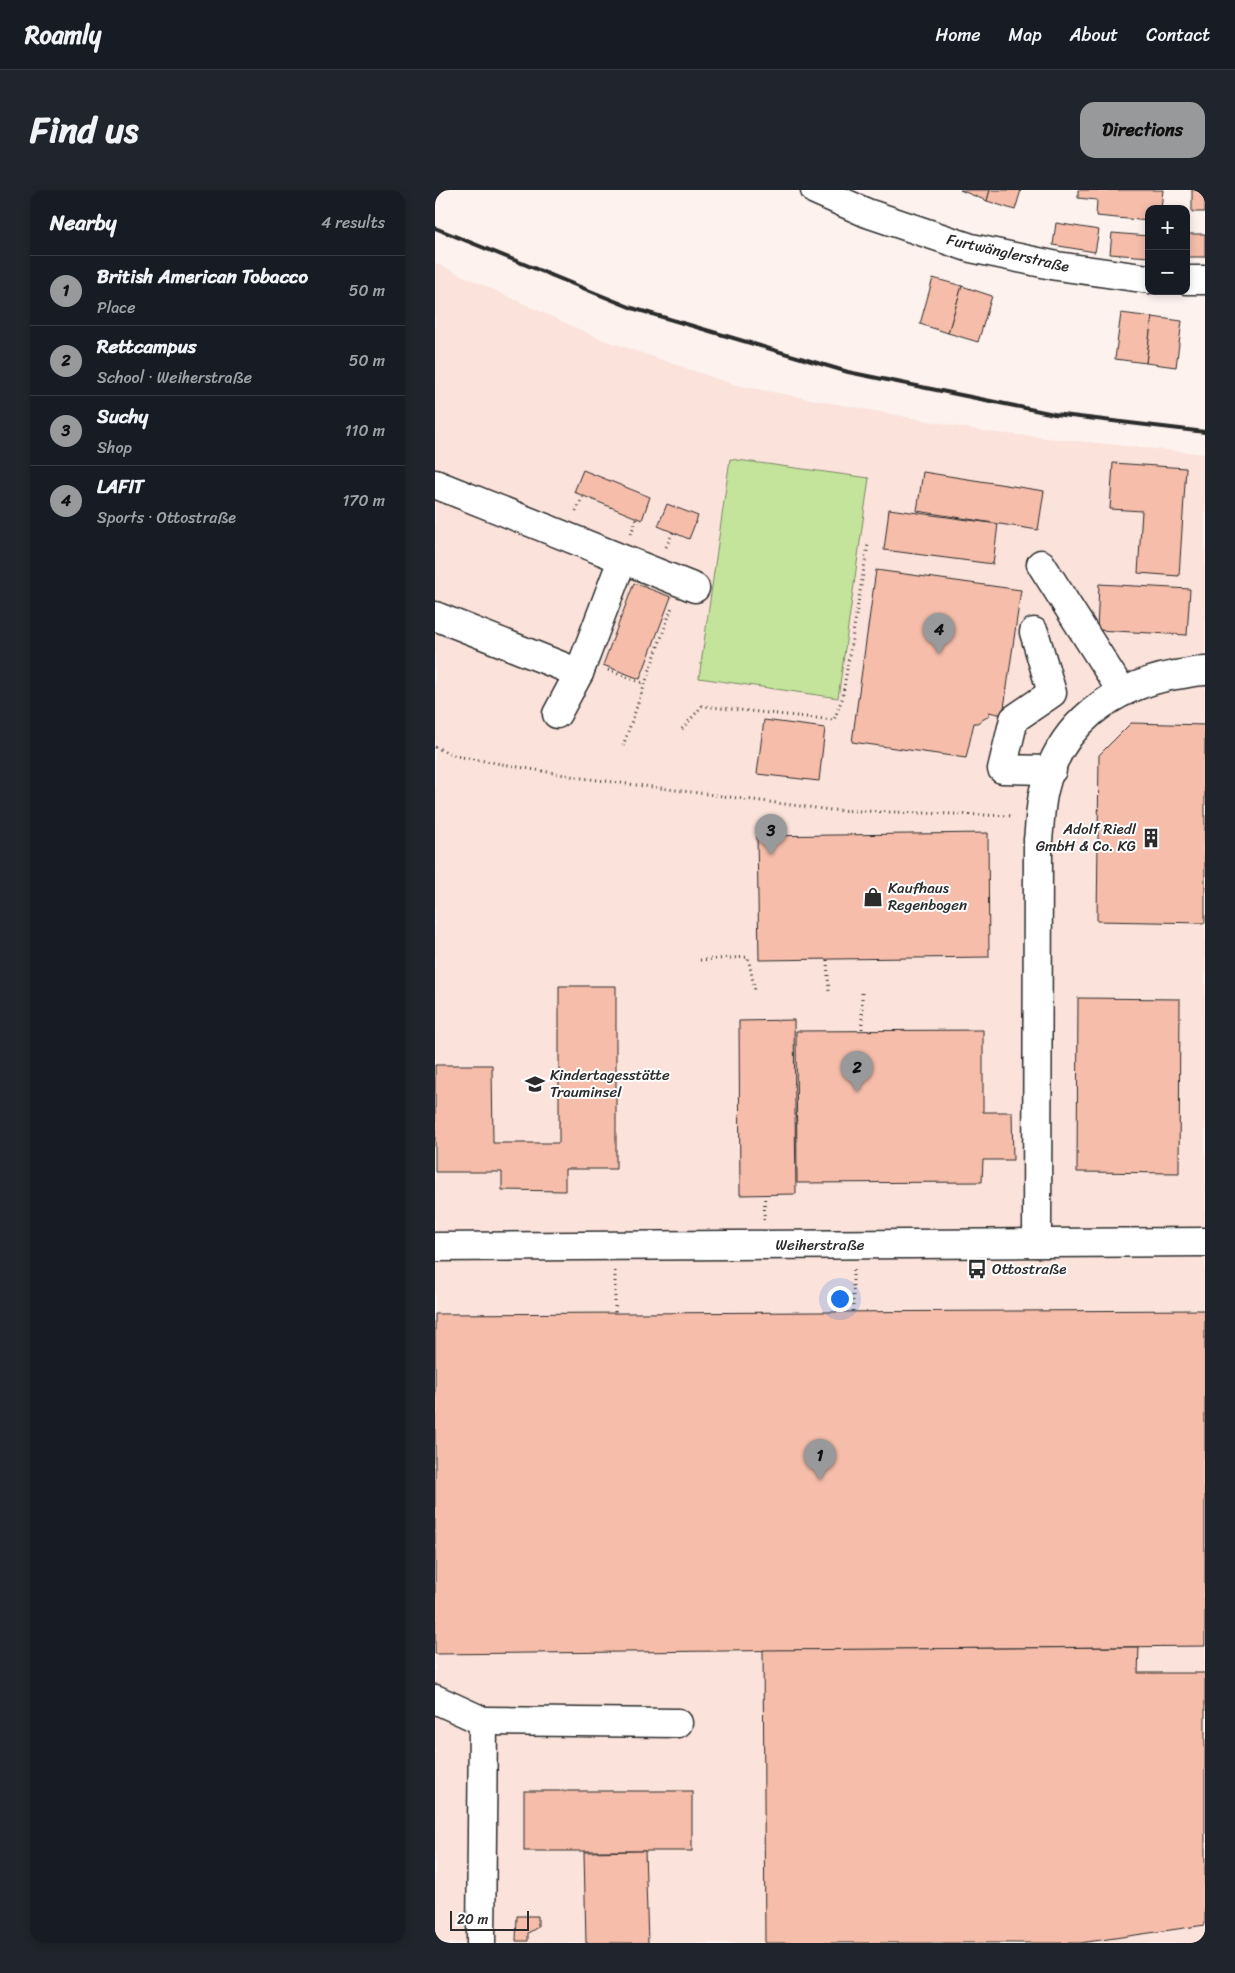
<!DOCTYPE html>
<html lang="en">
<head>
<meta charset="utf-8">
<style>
	:root { --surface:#171b24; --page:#20242c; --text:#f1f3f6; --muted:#9ea1a6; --line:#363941; --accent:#98999b }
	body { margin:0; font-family:Sriracha,sans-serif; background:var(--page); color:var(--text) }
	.controls { position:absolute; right:15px; top:15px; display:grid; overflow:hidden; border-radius:10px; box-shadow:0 2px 8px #0003 }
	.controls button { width:45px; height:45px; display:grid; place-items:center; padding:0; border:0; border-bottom:1px solid var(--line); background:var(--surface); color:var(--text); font:25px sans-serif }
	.scale { position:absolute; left:15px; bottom:12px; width:79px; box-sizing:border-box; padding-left:5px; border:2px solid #2b2b2b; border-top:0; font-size:14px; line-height:18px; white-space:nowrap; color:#2b2b2b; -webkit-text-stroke:4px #fff; paint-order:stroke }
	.you { position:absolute; left:404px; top:1108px; width:18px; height:18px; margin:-12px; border:4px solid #fff; border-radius:50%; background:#1a73e8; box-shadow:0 0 0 8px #1a73e833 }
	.badge { display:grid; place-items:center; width:32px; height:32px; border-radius:50%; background:var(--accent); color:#111; font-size:16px; font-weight:700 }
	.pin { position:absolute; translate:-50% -41px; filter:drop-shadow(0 1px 2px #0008) }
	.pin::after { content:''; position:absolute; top:26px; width:18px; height:15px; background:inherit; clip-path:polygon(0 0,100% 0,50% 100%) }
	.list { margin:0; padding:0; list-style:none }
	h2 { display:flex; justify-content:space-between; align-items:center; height:65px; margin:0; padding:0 20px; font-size:21px }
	h2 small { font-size:16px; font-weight:400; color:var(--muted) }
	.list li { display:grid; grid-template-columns:32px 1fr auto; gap:15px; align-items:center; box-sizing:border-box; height:70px; padding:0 20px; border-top:1px solid var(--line) }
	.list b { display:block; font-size:19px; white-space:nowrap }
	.list p { margin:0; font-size:16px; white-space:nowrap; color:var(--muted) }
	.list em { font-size:16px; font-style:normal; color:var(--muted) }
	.map { position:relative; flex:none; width:770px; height:1753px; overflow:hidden; border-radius:15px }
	header { display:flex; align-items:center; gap:30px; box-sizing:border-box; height:70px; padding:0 25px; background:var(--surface); border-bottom:1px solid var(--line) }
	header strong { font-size:24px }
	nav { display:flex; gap:28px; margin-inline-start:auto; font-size:18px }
	.intro { display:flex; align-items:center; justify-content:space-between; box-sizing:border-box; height:120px; padding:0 30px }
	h1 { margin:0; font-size:35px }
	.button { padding:12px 22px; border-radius:15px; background:var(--accent); color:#111; font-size:18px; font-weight:700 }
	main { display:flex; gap:30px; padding:0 30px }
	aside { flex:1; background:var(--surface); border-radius:15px; box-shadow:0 2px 8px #0003 }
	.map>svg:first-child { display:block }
</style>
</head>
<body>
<header>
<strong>Roamly</strong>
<nav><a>Home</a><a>Map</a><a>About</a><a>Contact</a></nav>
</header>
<div class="intro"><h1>Find us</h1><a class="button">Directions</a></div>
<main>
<aside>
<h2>Nearby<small>4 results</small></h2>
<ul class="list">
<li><span class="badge">1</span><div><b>British American Tobacco</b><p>Place</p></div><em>50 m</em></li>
<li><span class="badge">2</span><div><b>Rettcampus</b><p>School · Weiherstraße</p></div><em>50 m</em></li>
<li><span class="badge">3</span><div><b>Suchy</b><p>Shop</p></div><em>110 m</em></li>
<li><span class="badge">4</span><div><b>LAFIT</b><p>Sports · Ottostraße</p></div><em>170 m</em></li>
</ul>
</aside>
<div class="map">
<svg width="770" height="1753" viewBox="0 0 770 1753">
	<rect width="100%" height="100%" fill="#fdf2ee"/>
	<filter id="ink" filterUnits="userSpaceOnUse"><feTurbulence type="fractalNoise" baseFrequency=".02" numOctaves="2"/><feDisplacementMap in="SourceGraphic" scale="10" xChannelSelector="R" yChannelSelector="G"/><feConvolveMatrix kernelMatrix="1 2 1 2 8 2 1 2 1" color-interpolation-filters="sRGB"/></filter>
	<g filter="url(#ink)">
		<!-- built -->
		<path fill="#fbe2da" d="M0,73L163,148L300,195L553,242L770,264V1753H0Z"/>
		<!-- green -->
		<path fill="#c4e49c" stroke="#788864" d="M295,269L434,288L403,508L264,488Z"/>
		<!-- building -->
		<g fill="#f5bdaa" stroke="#2b2b2b">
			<path d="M525,0H555L552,11Z"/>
			<path d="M555,0H586L580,20L552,11Z"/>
			<path d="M643,0H728L726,19H714V31L661,26L662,10L643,8Z"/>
			<rect x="757" y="0" width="13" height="22"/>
			<path d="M621,33L664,40L660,62L618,55Z"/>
			<path d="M677,43L714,46V67L675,64Z"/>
			<rect x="751" y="44" width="19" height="23"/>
			<path d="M498,88L527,96L513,143L485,134Z"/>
			<path d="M527,96L557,106L543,152L513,143Z"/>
			<path d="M686,123L717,127L711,173L680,169Z"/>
			<path d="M717,127L747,131L741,177L711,173Z"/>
			<path d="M678,273L751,278L744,386L703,383L707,321L675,319Z"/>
			<path d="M148,280L215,307L207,330L139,302Z"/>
			<path d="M488,282L609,301L603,340L482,321Z"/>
			<path d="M232,314L263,326L254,349L223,336Z"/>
			<path d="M454,319L563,334L558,374L449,360Z"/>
			<path d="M441,380L586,400L568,525L554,522V526L542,533H539L531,568L417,552Z"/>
			<path d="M199,393L236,407L205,489L168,475Z"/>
			<path d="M664,394L755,399L752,445L662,440Z"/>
			<path d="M329,530L390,538L384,591L322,584Z"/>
			<path d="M696,533L770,535V733L662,731L664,565Z"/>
			<path d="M553,643L554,767L324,770L322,646Z"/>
			<path d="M124,796H181V979H130V1001L67,1000V982H0V875H57L58,953H124Z"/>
			<path d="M643,808L745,809L744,983L642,982Z"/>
			<path d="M359,830L361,1004L305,1005L304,831Z"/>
			<path d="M548,840V922H577L578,970H548L547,992L362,993L361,841Z"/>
			<path d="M770,1120V1456L0,1464V1124Z"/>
			<path d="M704,1457L703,1483H770V1735L645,1753H330L328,1460Z"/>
			<rect x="89" y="1601" width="168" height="60"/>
			<path d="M210,1661L213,1753H151L149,1662Z"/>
			<path d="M82,1726H103V1737L93,1743V1751H81Z"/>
		</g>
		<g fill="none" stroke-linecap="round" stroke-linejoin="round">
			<defs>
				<g id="minor">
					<path d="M380,0L432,23L536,58L622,76L714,89"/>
					<path d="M751,90H770"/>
					<path d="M0,294L260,398"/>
					<path d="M606,374L687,502"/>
					<path d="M0,426L144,483"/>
					<path d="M599,442L617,503L579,529L567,579L617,580"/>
					<path d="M122,524L144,483L187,370"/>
					<path d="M602,1053L603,650C605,634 605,616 609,600C624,535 676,497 740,485C750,484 760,481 770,481"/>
					<path d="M0,1057L770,1052"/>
					<path d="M0,1509L48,1531L46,1753"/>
					<path d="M48,1531L243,1533"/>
				</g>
			</defs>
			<!-- minor casing -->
			<use href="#minor" stroke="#2b2b2b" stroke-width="31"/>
			<!-- path -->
			<g stroke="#2b2b2b" stroke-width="3" stroke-dasharray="1 4" stroke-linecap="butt">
				<path d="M141,321L148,306"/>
				<path d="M196,344L202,327"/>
				<path d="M231,357L238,342"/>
				<path d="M173,480L210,494"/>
				<path d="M247,539L267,516L399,530L407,509L433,354"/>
				<path d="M188,556L237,417"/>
				<path d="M0,557L21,566L147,588L396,620L579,626"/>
				<path d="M265,770L313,767L320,801"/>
				<path d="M392,770L394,802"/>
				<path d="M427,803V840"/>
				<path d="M329,1030L330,1004"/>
				<path d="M418,1080V1122"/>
				<path d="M180,1081V1123"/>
			</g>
			<!-- minor -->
			<use href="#minor" stroke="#fff" stroke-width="28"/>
			<!-- rail -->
			<path stroke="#2b2b2b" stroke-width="4" d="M0,38L197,118L413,182L619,224L770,242"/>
		</g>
	</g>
	<!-- icons -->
	<defs>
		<symbol id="building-bare" viewBox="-9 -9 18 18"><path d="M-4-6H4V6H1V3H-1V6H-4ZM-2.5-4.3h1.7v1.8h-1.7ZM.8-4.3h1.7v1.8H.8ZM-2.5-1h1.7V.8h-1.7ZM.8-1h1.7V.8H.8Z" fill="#2b2b2b" stroke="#fff" stroke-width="2.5" paint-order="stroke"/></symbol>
		<symbol id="shop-bare" viewBox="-9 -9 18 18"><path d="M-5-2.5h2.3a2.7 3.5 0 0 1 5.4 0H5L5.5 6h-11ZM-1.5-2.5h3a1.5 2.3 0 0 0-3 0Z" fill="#2b2b2b" stroke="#fff" stroke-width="2.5" paint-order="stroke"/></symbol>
		<symbol id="school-bare" viewBox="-9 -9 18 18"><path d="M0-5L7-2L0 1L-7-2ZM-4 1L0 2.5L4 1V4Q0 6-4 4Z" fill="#2b2b2b" stroke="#fff" stroke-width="2.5" paint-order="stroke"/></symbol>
		<symbol id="bus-bare" viewBox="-9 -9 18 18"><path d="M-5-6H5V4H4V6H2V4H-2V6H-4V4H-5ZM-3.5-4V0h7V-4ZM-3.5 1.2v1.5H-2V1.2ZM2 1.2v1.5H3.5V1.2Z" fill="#2b2b2b" stroke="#fff" stroke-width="2.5" paint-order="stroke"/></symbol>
	</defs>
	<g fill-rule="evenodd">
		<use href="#building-bare" x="702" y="634" width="28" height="28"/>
		<use href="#shop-bare" x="424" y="693" width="28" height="28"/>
		<use href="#school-bare" x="86" y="880" width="28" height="28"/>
		<use href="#bus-bare" x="528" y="1065" width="28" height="28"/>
	</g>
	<g text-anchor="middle" stroke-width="4" stroke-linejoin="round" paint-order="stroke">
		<!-- street labels -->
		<g font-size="15" fill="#2b2b2b" stroke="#fff">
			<text transform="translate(573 63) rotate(13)" y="5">Furtwänglerstraße</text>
			<text x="385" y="1060">Weiherstraße</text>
		</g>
		<!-- poi labels -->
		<g font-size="15" fill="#2b2b2b" stroke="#fff" text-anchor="start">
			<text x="701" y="644" text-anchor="end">Adolf Riedl<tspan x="701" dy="17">GmbH &amp; Co. KG</tspan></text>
			<text x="453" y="703">Kaufhaus<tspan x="453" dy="17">Regenbogen</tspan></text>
			<text x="115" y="890">Kindertagesstätte<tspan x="115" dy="17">Trauminsel</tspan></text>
			<text x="557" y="1084">Ottostraße</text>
		</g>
	</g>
</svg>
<div class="controls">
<button>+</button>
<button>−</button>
</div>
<div class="scale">20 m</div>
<div class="you"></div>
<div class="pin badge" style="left:385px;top:1290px">1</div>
<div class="pin badge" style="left:422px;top:902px">2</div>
<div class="pin badge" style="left:336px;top:665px">3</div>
<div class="pin badge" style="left:504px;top:464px">4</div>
</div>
</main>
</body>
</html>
